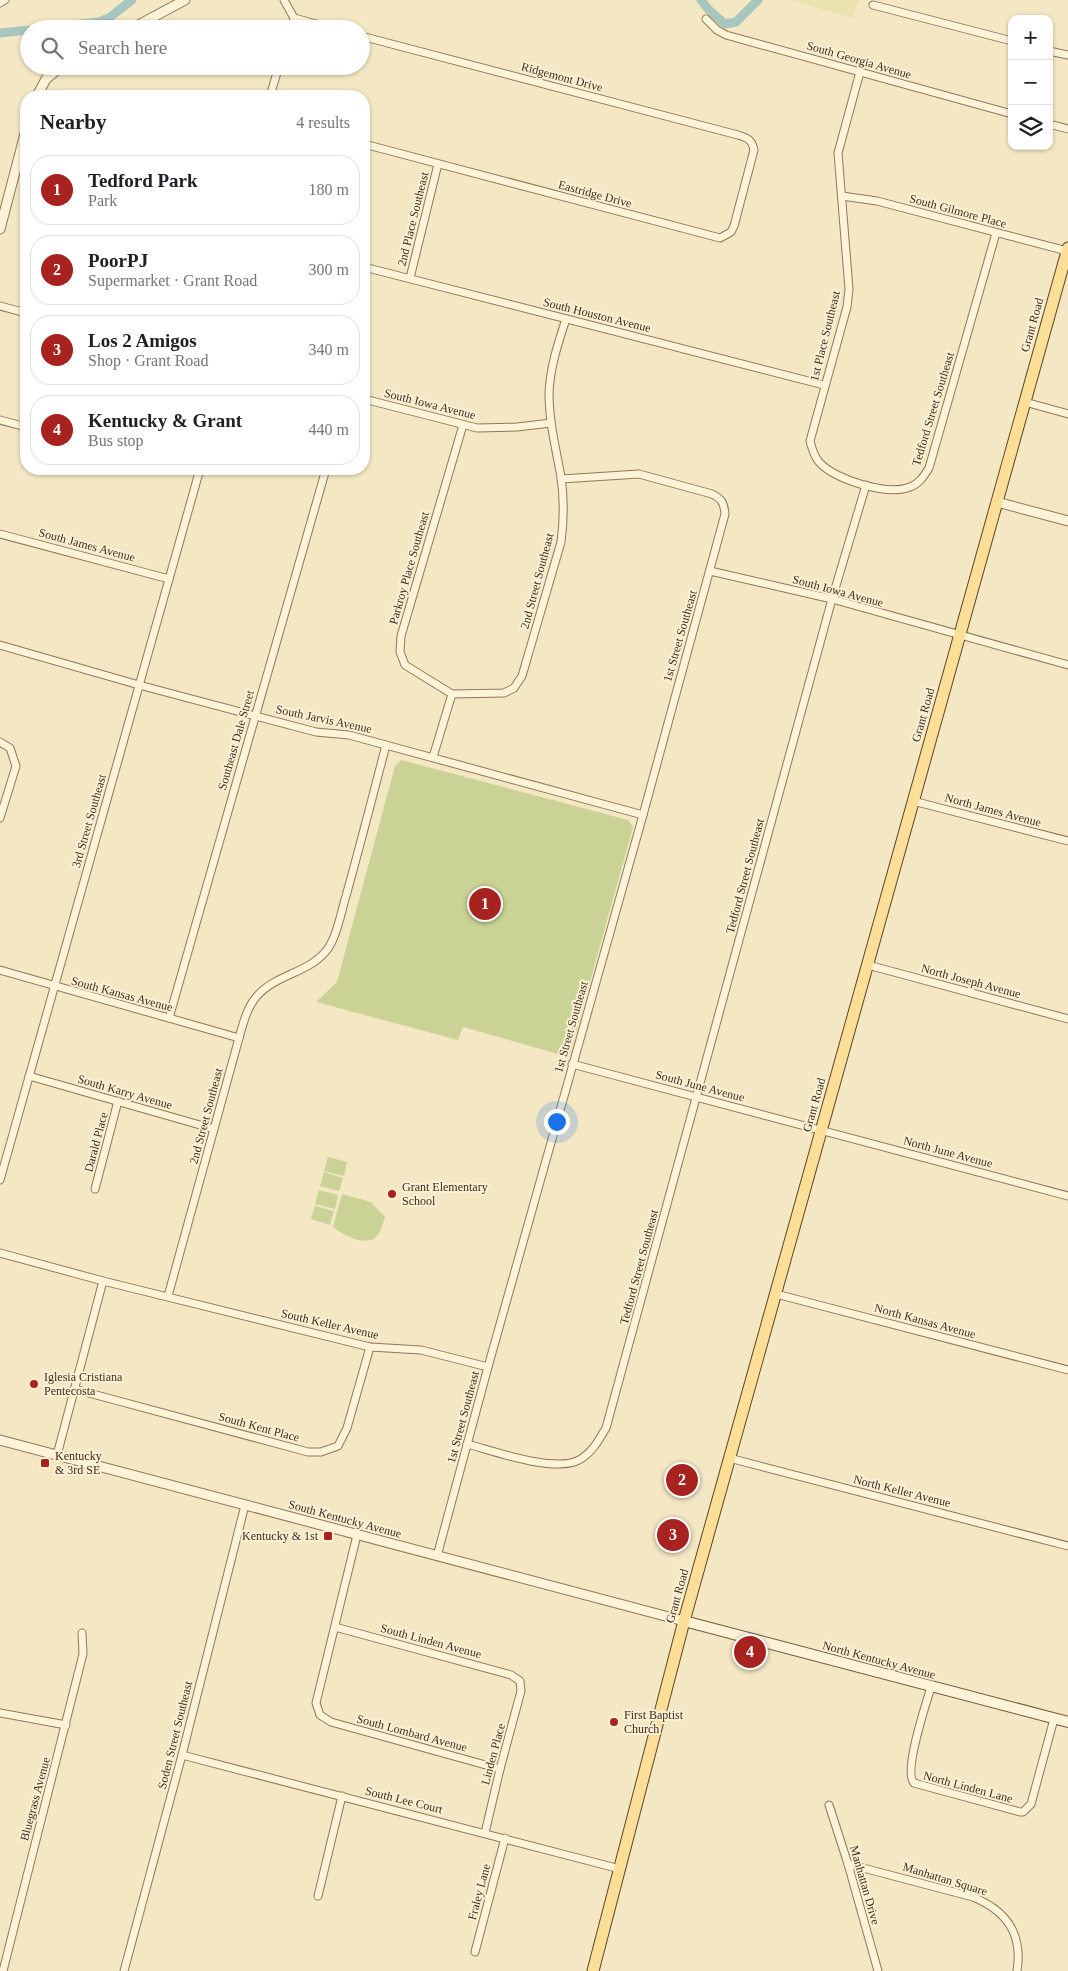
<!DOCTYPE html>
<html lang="en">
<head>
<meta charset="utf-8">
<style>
	:root { --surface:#fff; --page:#f2f2f2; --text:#202124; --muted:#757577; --line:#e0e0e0; --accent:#a8231f }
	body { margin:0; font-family:"Times New Roman",serif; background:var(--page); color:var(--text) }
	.controls { position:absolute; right:15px; top:15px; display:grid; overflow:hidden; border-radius:10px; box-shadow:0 1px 4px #0004 }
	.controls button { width:45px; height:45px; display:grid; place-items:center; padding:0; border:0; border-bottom:1px solid var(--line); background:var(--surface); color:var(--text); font:25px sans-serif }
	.you { position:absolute; left:556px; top:1121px; width:18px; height:18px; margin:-12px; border:4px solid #fff; border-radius:50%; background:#1a73e8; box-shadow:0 0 0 8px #1a73e833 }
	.badge { display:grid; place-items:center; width:32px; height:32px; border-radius:50%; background:var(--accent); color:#fff; font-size:16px; font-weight:700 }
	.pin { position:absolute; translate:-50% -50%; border:2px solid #fff; box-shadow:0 1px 5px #0006 }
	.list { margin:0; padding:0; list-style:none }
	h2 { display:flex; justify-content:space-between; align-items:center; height:65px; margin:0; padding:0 20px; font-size:21px }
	h2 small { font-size:16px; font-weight:400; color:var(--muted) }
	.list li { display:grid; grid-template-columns:32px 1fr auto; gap:15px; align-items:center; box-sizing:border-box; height:70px; margin:0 10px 10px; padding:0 10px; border:1px solid var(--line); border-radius:20px }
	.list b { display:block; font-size:19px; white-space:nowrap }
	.list p { margin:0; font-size:16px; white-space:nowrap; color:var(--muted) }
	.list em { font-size:16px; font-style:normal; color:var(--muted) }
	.icon { flex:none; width:28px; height:28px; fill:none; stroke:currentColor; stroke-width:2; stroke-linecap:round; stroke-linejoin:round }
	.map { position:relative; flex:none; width:1068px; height:1971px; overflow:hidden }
	.search { position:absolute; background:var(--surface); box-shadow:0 1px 4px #0004; left:20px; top:20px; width:350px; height:55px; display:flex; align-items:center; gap:12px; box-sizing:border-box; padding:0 18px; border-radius:28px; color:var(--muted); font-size:19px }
	.panel { position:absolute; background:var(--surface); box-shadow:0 1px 4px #0004; left:20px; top:90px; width:350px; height:385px; border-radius:20px }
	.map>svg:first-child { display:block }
</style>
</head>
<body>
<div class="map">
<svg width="1068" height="1971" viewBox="0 0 1068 1971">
	<rect width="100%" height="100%" fill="#f4e7c3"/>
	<!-- farmland -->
	<path fill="#eae3af" d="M789,0H859L853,18Z"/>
	<!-- green -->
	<g fill="#cad395">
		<path d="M401,760L628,820L633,827L569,1057L463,1027L458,1040L316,1002L337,982L395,766Z"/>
		<path d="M328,1157L347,1162L344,1176L324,1171Z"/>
		<path d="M324,1172L343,1178L339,1191L320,1186Z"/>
		<path d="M319,1190L338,1195L335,1209L315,1204Z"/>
		<path d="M342,1194L371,1202L385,1217C383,1223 381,1231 377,1236C365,1248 344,1235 333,1227Z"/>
		<path d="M315,1206L334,1211L330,1225L311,1219Z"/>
	</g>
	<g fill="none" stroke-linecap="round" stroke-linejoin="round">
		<!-- canal -->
		<g stroke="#a6c6be" stroke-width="9">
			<path d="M701,0L708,9L725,24L736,22L758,0"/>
			<path d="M36,29L99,22L109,18L132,0"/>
			<path d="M0,33L29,30"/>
		</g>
		<defs>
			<g id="minor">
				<path d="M284,0L294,18"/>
				<path d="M0,3L5,0"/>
				<path d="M873,5L1012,41"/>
				<path d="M294,18L335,29"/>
				<path d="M706,19L717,30L726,35L1012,114"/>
				<path d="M291,29L294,18"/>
				<path d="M361,36L738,135C748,138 752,140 754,150L734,226L731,232L720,238L364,144"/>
				<path d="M1049,51L1068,55"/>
				<path d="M860,72L838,153L849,289L847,307L810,441C812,449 814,456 819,462C835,480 888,496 910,487C919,484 924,476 929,468L996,233"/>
				<path d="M270,96L279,66"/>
				<path d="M1049,124L1068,129"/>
				<path d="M17,164L26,166"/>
				<path d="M842,196L877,201L1067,251"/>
				<path d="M364,267L824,385"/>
				<path d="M410,278L438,164"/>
				<path d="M0,306L26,313"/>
				<path d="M364,399L477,428L517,427L551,423"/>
				<path d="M1025,402L1068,414"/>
				<path d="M0,420L26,427"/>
				<path d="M187,469L199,472"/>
				<path d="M0,534L169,579"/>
				<path d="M710,571L832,599L1068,665"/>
				<path d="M0,645L139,685L316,732L349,735L643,815"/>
				<path d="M452,694L504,693L514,688L522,676L561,542C564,520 564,498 561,477C556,449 549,422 549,393C550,368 558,343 566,319"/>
				<path d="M452,694L405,665L400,652L401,636L463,425"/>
				<path d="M0,742L10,748L16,766L0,818"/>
				<path d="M433,757L452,694"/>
				<path d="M913,801L1068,841"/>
				<path d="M868,965L1068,1019"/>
				<path d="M0,970L239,1038"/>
				<path d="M169,1018L326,469"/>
				<path d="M572,1064L1068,1196"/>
				<path d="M29,1076L214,1129"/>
				<path d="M0,1180L200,469"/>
				<path d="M95,1189L118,1101"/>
				<path d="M0,1253L103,1281L370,1347L421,1350L488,1367"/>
				<path d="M776,1294L1068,1370"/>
				<path d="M168,1296L239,1038C243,1024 247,1007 257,996C277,973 312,973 329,947C338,933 341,912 346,896C360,846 373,795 386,745"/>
				<path d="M74,1389L308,1452H321L338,1446L347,1428L370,1347"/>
				<path d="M467,1444C494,1451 554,1473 579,1460C592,1453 599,1440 606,1428L832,599L866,485"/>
				<path d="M57,1455L103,1281"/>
				<path d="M729,1458L1068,1546"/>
				<path d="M357,1535L316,1703L320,1715L331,1722L500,1769"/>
				<path d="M437,1556L488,1367L643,815L725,514C724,503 722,499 712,494L639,474L561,479"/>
				<path d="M335,1627L511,1675L520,1681L521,1691L500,1769L485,1833"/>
				<path d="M931,1687C926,1704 903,1772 914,1783L1020,1812H1023L1031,1804L1054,1719"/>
				<path d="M0,1713L66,1725"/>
				<path d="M182,1755L620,1869"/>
				<path d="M829,1805L848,1864L878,1971"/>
				<path d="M848,1864L973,1897C1007,1911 1023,1934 1017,1971"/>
				<path d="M318,1896L342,1796"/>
				<path d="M475,1952L505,1838"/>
				<path d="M3,1971L83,1654L82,1633"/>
				<path d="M124,1971L182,1755L245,1505"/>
			</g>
			<g id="tertiary">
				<path d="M131,29L185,0"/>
				<path d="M37,96L46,79L62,66"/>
				<path d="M0,229L26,130"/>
				<path d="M997,502L1068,521"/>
				<path d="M0,1440L684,1621"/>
			</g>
			<path id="secondary" d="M684,1621L1068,1722"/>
			<path id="primary" d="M593,1971L684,1621L1068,248"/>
		</defs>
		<!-- minor casing -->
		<use href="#minor" stroke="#917857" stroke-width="9"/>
		<!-- tertiary casing -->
		<use href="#tertiary" stroke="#917857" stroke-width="11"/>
		<!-- secondary casing -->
		<use href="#secondary" stroke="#73583a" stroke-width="12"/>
		<!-- primary casing -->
		<use href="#primary" stroke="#5e452b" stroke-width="13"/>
		<!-- minor -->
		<use href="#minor" stroke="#fdf3d8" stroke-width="7"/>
		<!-- tertiary -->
		<use href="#tertiary" stroke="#fdf3d8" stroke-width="9"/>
		<!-- secondary -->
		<use href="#secondary" stroke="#fdf3d8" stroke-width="10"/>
		<!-- primary -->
		<use href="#primary" stroke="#fbdf97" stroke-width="11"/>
	</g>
	<!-- markers -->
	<g fill="#a8231f" stroke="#faf0d4" stroke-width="2">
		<circle cx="392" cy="1194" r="5"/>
		<circle cx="34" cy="1384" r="5"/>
		<rect x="40" y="1458" width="10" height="10" rx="2.5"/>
		<rect x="323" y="1531" width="10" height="10" rx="2.5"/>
		<circle cx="614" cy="1722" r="5"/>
	</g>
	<g text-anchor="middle" stroke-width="4" stroke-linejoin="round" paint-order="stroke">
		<!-- street labels -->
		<g font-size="12" fill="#3f2e1d" stroke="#faf0d4">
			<text transform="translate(859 60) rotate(16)" y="4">South Georgia Avenue</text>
			<text transform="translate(562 77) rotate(15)" y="4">Ridgemont Drive</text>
			<text transform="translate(595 194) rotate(15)" y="4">Eastridge Drive</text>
			<text transform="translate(958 211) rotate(15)" y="4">South Gilmore Place</text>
			<text transform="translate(413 219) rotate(-76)" y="4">2nd Place Southeast</text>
			<text transform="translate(597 315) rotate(14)" y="4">South Houston Avenue</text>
			<text transform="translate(1032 325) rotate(-74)" y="4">Grant Road</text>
			<text transform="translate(825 336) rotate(-76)" y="4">1st Place Southeast</text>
			<text transform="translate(430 404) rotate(14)" y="4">South Iowa Avenue</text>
			<text transform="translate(933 409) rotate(-73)" y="4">Tedford Street Southeast</text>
			<text transform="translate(87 545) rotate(15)" y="4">South James Avenue</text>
			<text transform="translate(409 568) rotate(-74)" y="4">Parkroy Place Southeast</text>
			<text transform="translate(537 581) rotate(-75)" y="4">2nd Street Southeast</text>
			<text transform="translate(838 591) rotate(15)" y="4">South Iowa Avenue</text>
			<text transform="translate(680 636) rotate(-74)" y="4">1st Street Southeast</text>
			<text transform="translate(923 715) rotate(-74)" y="4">Grant Road</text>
			<text transform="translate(324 719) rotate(12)" y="4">South Jarvis Avenue</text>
			<text transform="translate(236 740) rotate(-74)" y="4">Southeast Dale Street</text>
			<text transform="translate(993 810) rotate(15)" y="4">North James Avenue</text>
			<text transform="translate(89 821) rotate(-74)" y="4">3rd Street Southeast</text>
			<text transform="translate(745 876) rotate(-75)" y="4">Tedford Street Southeast</text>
			<text transform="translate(971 981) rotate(15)" y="4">North Joseph Avenue</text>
			<text transform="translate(122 994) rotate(15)" y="4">South Kansas Avenue</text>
			<text transform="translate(571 1027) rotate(-74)" y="4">1st Street Southeast</text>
			<text transform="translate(700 1086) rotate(15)" y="4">South June Avenue</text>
			<text transform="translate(125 1092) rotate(16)" y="4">South Karry Avenue</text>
			<text transform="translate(814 1105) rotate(-74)" y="4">Grant Road</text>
			<text transform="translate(206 1116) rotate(-75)" y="4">2nd Street Southeast</text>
			<text transform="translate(96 1142) rotate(-75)" y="4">Darald Place</text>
			<text transform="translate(948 1152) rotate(15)" y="4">North June Avenue</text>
			<text transform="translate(639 1267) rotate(-75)" y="4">Tedford Street Southeast</text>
			<text transform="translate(925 1321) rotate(15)" y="4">North Kansas Avenue</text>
			<text transform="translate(330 1324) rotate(13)" y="4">South Keller Avenue</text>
			<text transform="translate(463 1417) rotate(-75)" y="4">1st Street Southeast</text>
			<text transform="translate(259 1427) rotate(15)" y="4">South Kent Place</text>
			<text transform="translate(902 1491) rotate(14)" y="4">North Keller Avenue</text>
			<text transform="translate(345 1519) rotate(15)" y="4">South Kentucky Avenue</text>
			<text transform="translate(677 1596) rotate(-74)" y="4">Grant Road</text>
			<text transform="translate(431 1641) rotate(15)" y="4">South Linden Avenue</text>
			<text transform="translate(879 1660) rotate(15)" y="4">North Kentucky Avenue</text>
			<text transform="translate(412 1733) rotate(15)" y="4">South Lombard Avenue</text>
			<text transform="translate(175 1735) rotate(-76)" y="4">Soden Street Southeast</text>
			<text transform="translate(493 1754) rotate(-75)" y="4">Linden Place</text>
			<text transform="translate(968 1787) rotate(15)" y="4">North Linden Lane</text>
			<text transform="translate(35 1799) rotate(-75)" y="4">Bluegrass Avenue</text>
			<text transform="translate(404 1800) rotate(14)" y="4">South Lee Court</text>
			<text transform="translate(945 1879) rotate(17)" y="4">Manhattan Square</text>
			<text transform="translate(865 1885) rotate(74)" y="4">Manhattan Drive</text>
			<text transform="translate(479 1892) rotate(-75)" y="4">Fraley Lane</text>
		</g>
		<!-- poi labels -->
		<g font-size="12" fill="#3f2e1d" stroke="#faf0d4" text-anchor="start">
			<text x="402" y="1191">Grant Elementary<tspan x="402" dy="14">School</tspan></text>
			<text x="44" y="1381">Iglesia Cristiana<tspan x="44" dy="14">Pentecosta</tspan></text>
			<text x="55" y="1460">Kentucky<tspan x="55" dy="14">&amp; 3rd SE</tspan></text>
			<text x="318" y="1540" text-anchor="end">Kentucky &amp; 1st</text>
			<text x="624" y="1719">First Baptist<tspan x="624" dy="14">Church</tspan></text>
		</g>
	</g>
</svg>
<div class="controls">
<button>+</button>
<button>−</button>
<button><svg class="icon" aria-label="layers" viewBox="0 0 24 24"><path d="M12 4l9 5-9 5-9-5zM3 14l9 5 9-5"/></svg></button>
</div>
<div class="you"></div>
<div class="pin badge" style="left:485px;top:904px">1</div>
<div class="pin badge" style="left:682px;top:1480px">2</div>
<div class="pin badge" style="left:673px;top:1535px">3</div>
<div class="pin badge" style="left:750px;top:1652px">4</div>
<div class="search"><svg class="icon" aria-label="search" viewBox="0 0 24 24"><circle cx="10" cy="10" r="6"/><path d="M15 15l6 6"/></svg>Search here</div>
<section class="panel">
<h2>Nearby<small>4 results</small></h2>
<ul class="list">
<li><span class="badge">1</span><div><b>Tedford Park</b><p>Park</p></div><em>180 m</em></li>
<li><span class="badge">2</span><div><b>PoorPJ</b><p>Supermarket · Grant Road</p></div><em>300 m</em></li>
<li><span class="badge">3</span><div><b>Los 2 Amigos</b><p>Shop · Grant Road</p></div><em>340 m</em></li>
<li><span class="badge">4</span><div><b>Kentucky &amp; Grant</b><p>Bus stop</p></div><em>440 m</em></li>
</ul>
</section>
</div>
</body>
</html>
